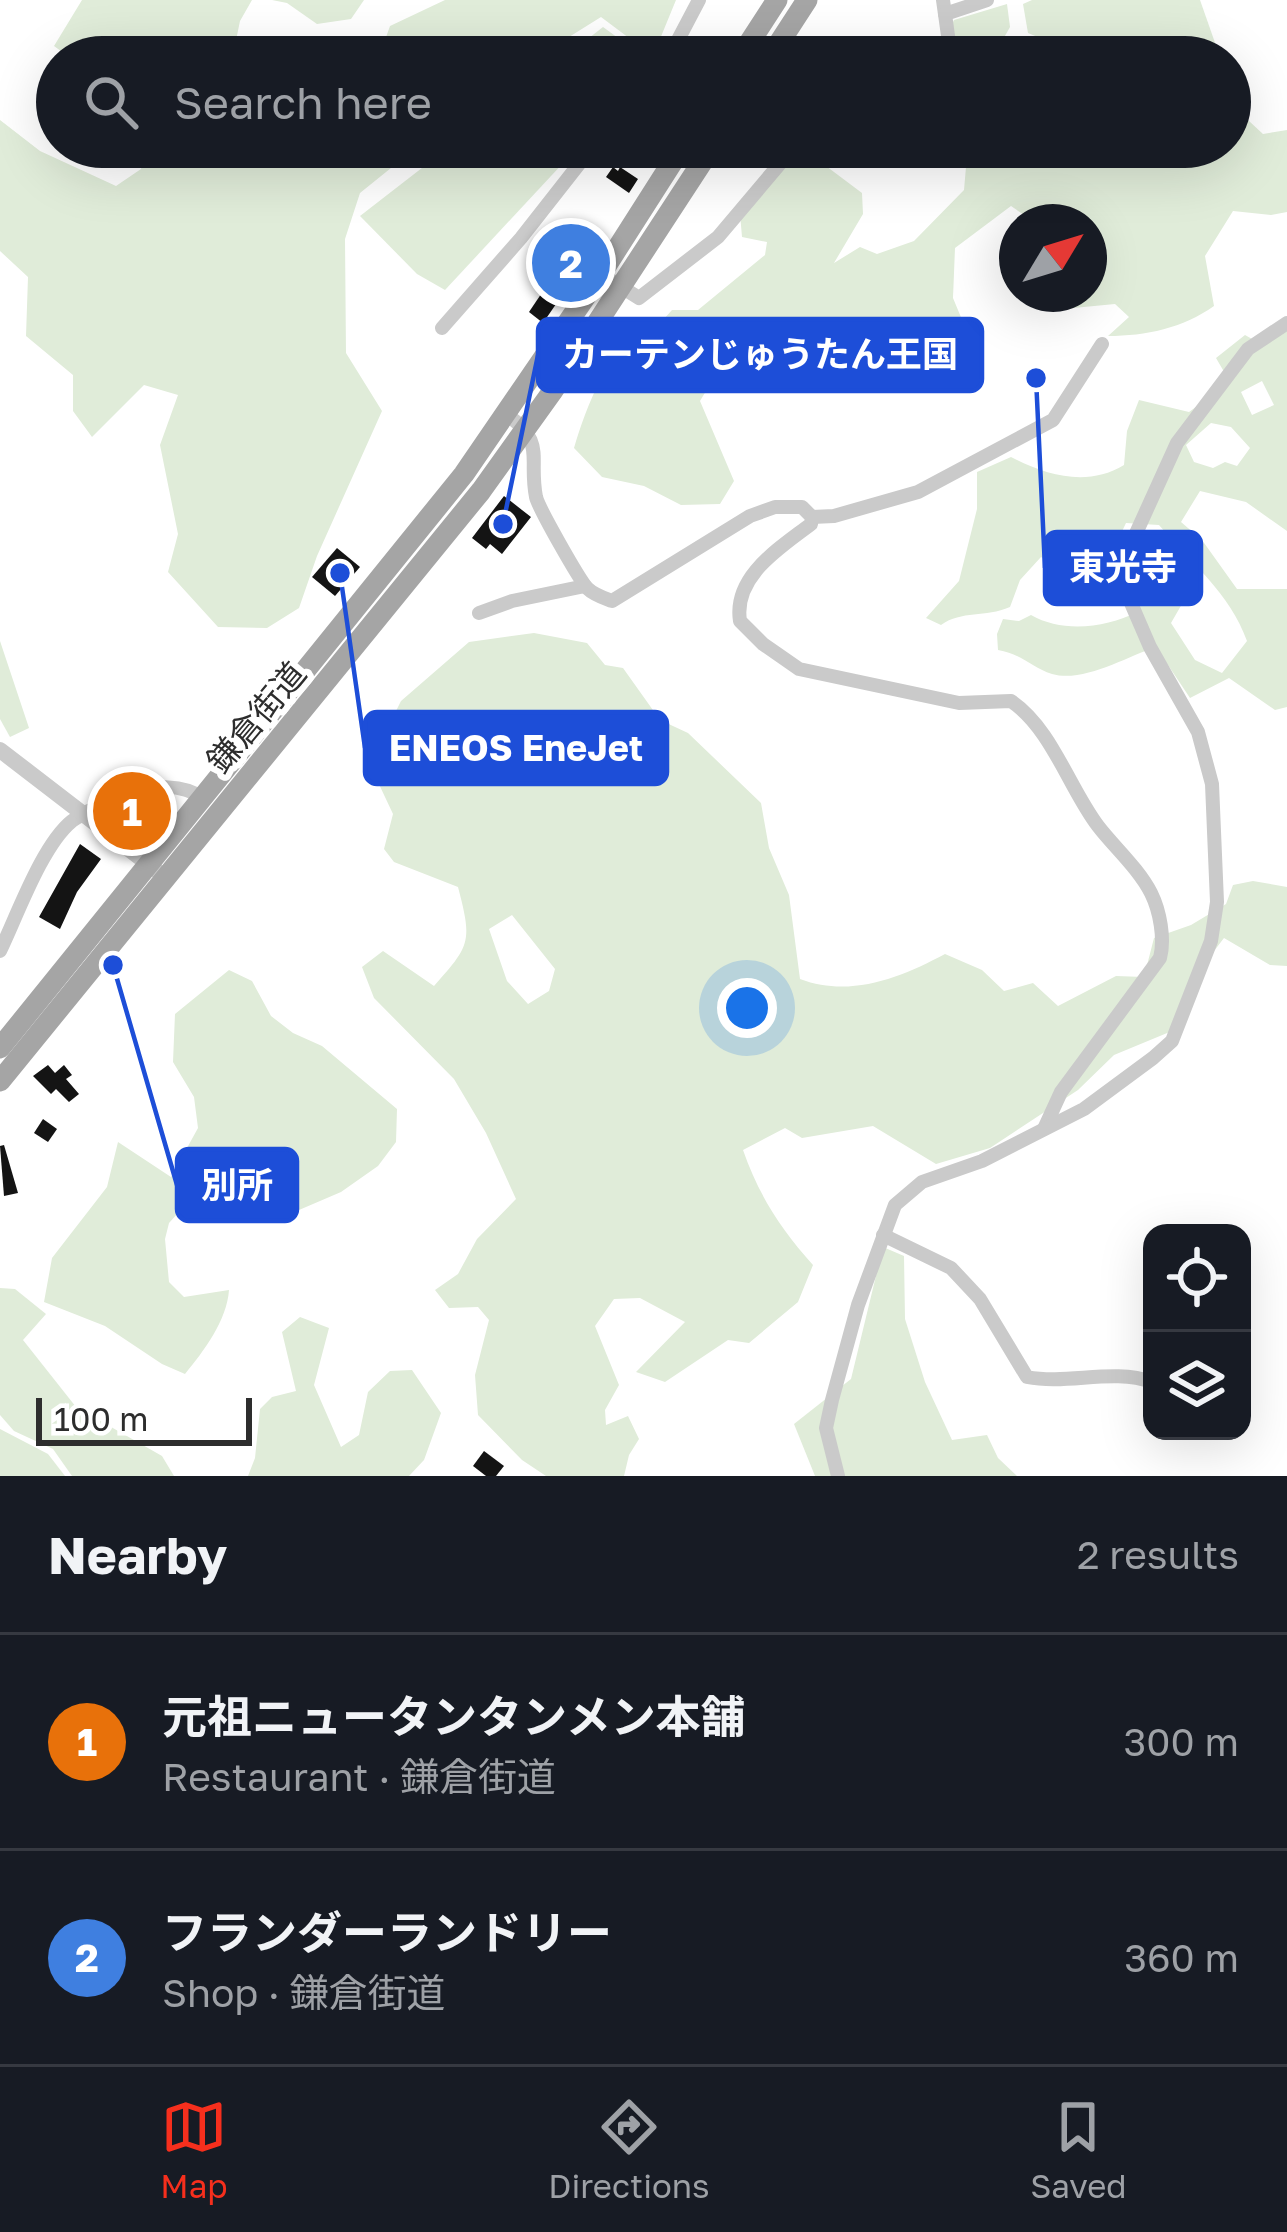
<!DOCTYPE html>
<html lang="en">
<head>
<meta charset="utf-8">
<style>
	:root { --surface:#171b24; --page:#242831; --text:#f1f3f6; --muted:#9ea1a6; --line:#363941; --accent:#f62f1d }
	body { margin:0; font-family:"Golos Text","Noto Sans JP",sans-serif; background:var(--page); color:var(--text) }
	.controls { position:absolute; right:36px; bottom:36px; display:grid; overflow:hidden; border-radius:24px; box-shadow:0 12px 48px #0002 }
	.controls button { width:108px; height:108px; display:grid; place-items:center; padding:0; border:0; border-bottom:3px solid var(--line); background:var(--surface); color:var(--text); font:60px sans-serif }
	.compass { position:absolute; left:999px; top:204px; width:108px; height:108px; border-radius:50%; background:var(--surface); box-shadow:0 12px 48px #0002; rotate:52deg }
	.scale { position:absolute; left:36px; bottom:30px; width:216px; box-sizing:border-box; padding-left:12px; border:6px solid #2d2d2d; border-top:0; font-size:33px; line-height:42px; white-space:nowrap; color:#2d2d2d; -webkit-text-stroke:9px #fff; paint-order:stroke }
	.you { position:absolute; left:747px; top:1008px; width:42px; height:42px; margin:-30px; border:9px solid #fff; border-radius:50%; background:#1a73e8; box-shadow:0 0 0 18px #1a73e833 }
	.badge { display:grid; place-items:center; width:78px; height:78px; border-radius:50%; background:var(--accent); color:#fff; font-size:39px; font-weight:700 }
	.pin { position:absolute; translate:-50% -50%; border:6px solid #fff; box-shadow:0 3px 12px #0006 }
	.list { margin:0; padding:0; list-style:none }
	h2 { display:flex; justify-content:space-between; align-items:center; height:156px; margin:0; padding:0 48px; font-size:51px }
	h2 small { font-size:39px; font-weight:400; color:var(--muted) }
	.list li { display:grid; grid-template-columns:78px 1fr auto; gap:36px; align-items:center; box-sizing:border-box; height:216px; padding:0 48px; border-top:3px solid var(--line) }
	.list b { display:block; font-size:45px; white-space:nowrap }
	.list p { margin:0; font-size:39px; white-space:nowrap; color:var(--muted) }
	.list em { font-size:39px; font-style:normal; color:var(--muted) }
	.icon { flex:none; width:66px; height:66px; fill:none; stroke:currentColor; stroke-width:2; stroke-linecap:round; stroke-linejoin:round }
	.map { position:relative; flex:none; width:1287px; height:1476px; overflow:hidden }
	.search { position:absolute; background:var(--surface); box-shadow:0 12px 48px #0002; left:36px; right:36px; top:36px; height:132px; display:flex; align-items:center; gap:30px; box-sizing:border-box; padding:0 42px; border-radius:66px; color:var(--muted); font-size:45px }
	.sheet { height:588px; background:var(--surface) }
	nav { display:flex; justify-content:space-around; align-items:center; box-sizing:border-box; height:168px; border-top:3px solid var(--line); background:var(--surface); font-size:33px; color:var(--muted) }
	nav a { display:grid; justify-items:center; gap:6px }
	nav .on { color:var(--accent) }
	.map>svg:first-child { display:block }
</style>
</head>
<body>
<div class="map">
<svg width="1287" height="1476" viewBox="0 0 1287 1476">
	<rect width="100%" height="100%" fill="#fff"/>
	<!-- green -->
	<g fill="#e0ecd9" fill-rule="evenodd">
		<path d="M82,0H252L240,21L234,50L262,57H69L54,46Z"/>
		<path d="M272,0H364L351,19L317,24L287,3Z"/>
		<path d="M445,0H676L653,56L601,17L537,57H379L390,26Z"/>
		<path d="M1032,0H1200L1220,57H1086L1028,33L1023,4Z"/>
		<path d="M1007,4L1010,27L993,57H935L954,20Z"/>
		<path d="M603,27L640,54L642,57H565Z"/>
		<path d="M1230,90L1235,108L1263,134L1287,130V212L1271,215L1233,211L1205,256L1214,306C1183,328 1146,336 1108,336L1129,317L1115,304L1063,309L1052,300L1053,294H1089V222H1034L1011,206L955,248L953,298L970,339L945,379L892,367L866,324C849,332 838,332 819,334C751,339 736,342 700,401L734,481L720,504L681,505L644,486L602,477L574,448C587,404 608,355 639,320L653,331L672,310H698L765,255L767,242L742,237L739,202L796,158L818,160L862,193L863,214L834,263L860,247L877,254L914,241L964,190L966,167L973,148L944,155L936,147H1230Z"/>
		<path d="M0,120L40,151L116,186L141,169L146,147H417L360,193L345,239L346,353L382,411L317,556L299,608L267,628L218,627L168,572L178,534L160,445L178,395L144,385L92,437L73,411V375L26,336L28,277L0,251Z"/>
		<path d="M449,147H578L445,290L417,274L360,216Z"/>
		<path d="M1287,328V531L1246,502L1200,491L1181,522L1202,540L1237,589H1287V707L1275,710L1229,678L1190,698L1156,647C1126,657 1083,683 1052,674C1032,668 1022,654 998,650L997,634L1003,619L1019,621L1031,615C1062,633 1106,628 1137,612L1124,576L1136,548L1174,578L1186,597L1171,623L1195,660L1222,673L1247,641C1230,593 1191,563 1159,525L1126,523L1103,571L1082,587L1041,557L1020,580L1010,607C985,618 962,610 941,625L926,618L959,581L977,509V472L1011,457C1047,476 1088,487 1124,465L1127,431L1139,400L1189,412L1230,382L1216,358L1245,335L1261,344ZM1262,381L1274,405L1252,415L1241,392ZM1211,423L1231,427L1250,448L1237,466L1225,462L1213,468L1194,462L1186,445Z"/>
		<path d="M534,633L587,643L605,665L623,668L660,720L688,733L761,803L769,848L789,895L800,979C850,998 900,978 945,954L982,970L1004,991L1033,983L1058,1006L1116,976L1144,977L1154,938L1191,925L1226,904L1233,885L1253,881L1287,887V966L1270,965L1224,938L1188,985L1172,1031L1114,1055L1078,1090L990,1148L936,1164L873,1126L802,1138L785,1128L743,1150C759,1196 781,1229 813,1265L798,1302L749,1343L728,1340L665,1382L636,1372L685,1322L640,1298L614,1299L595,1326L619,1385L605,1410L606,1425L628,1416L639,1439L629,1455L624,1476H546L522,1460L478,1415L475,1375L489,1320L478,1307L449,1308L435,1290L458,1274L477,1239L516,1199L486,1133L454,1079L374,998L362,967L383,951L434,986C471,945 472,941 458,887L394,862L384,849L393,814L377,780L386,731L401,701L469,642ZM512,915L555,969L549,991L528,1004L507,981L489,929Z"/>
		<path d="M0,641L29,728L10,737L0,719Z"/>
		<path d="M229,970L252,981L271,1016L293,1033L322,1046L397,1109L396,1142L378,1166L341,1192L299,1210L266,1204L231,1157L203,1159L189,1201L169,1223L165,1239L169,1282L184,1297L229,1290C227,1320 204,1351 185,1374L162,1364L105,1326L44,1302L52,1258L107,1187L118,1142L171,1177L198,1128L194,1097L173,1062L175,1014Z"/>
		<path d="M883,1247L904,1256L905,1319L925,1382L952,1440L987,1435L998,1458L1017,1476H815L794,1424L851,1379Z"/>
		<path d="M0,1288L15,1289L46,1314L23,1340L76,1407L162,1456L174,1476H72L53,1449L14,1431L0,1415Z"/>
		<path d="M300,1317L329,1328L314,1385L341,1447L359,1435L368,1392L390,1371L412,1370L441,1413L424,1460L409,1476H248L255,1458L260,1409L272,1397L296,1391L282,1332Z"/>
		<path d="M0,1429L48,1454L65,1476H0Z"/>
	</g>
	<!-- building -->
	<g fill="#141414">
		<path d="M613,167L618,171L620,167L638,179L629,193L606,177Z"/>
		<path d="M570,251L585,262L543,323L529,312Z"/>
		<path d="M504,496L531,517L502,554L490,544L486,549L472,538Z"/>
		<path d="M337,548L360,567L335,596L312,577Z"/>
		<path d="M144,802L149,814L124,824L119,811Z"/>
		<path d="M80,844L101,859L77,892L60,929L39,917Z"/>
		<path d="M48,1065L55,1073L64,1065L72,1075L66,1079L79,1094L69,1102L56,1089L51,1094L33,1076Z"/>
		<path d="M43,1119L57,1129L48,1142L34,1133Z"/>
		<path d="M4,1145L18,1193L4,1196L0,1146Z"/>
		<path d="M484,1451L504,1466L496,1476H486L473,1466Z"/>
	</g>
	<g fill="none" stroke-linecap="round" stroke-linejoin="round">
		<!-- minor -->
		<g stroke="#cacaca" stroke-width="14">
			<path d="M943,0L951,57"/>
			<path d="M945,14L987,0"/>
			<path d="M669,57L699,0"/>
			<path d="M601,274L639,298L718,237L794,147"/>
			<path d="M442,328L521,238L583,159L599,147"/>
			<path d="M506,414C547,443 528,456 536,497C539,509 579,579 587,588C594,595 604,598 612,601L750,516L775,507H802L812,517L811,524C780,548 733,576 740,621L763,644L799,669L959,703L1011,701C1052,729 1069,788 1098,826C1115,848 1138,868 1151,893C1160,911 1165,939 1160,958L1061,1092L1044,1129"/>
			<path d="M812,517L834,516L918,492L1053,420L1102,344"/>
			<path d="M479,613L512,601L585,586"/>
			<path d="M0,951C17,916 42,845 72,821C88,809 113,801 132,794C156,785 182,784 203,798"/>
			<path d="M883,1235L951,1268L980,1299L1027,1377C1068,1385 1113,1368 1152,1382"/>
			<path d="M838,1476L826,1428L832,1400L858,1305L895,1205L922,1182L982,1161L1084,1109L1153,1058L1172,1041L1211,941L1217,902L1212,784L1198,732L1150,647L1118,573L1177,443L1248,349L1287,323"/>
		</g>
		<!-- tertiary -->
		<path stroke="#cacaca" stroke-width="16" d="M0,750L156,870"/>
		<!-- primary -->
		<g stroke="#a5a5a5" stroke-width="21">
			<path d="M740,57L777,0"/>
			<path d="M770,57L807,0"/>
			<path d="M0,1048L464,474L601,274L682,147"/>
			<path d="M0,1081L481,491L552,392L712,147"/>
		</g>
	</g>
	<g text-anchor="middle" stroke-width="12" stroke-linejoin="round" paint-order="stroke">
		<!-- street labels -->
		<g font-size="33" fill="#2d2d2d" stroke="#fff">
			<text transform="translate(256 717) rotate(-50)" y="12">鎌倉街道</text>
		</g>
	</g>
	<!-- callouts -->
	<path fill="none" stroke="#1d4ed8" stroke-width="4.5" d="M503 524L538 355M1036 378L1045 568M340 573L365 748M113 965L177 1185"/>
	<g fill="#1d4ed8" stroke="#fff" stroke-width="4.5">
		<circle cx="503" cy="524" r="12"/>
		<circle cx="1036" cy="378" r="12"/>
		<circle cx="340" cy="573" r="12"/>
		<circle cx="113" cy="965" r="12"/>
	</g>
	<g fill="#1d4ed8" stroke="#1d4ed8" stroke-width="4.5">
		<rect x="538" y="319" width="444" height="72" rx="12"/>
		<rect x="1045" y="532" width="156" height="72" rx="12"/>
		<rect x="365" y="712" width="302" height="72" rx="12"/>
		<rect x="177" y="1149" width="120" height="72" rx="12"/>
	</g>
	<g font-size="36" text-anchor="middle" font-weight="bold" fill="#fff">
		<text x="760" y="367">カーテンじゅうたん王国</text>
		<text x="1123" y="580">東光寺</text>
		<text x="516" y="761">ENEOS EneJet</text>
		<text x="237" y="1198">別所</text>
	</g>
</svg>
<div class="controls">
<button><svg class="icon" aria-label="locate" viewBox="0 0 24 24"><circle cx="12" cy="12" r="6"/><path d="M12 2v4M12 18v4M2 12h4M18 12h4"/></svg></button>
<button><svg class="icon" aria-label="layers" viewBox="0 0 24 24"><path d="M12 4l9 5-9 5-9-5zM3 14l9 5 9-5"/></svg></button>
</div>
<svg class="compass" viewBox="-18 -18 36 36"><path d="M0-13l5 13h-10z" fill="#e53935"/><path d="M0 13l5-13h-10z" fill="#9ea1a6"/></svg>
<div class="scale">100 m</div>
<div class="you"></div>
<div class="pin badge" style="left:132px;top:811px;background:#e8710a">1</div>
<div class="pin badge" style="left:571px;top:263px;background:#3f7fe0">2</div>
<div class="search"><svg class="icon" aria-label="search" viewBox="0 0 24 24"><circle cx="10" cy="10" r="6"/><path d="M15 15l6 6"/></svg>Search here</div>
</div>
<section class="sheet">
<h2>Nearby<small>2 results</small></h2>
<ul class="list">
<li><span class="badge" style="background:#e8710a">1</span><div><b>元祖ニュータンタンメン本舗</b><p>Restaurant · 鎌倉街道</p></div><em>300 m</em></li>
<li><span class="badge" style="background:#3f7fe0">2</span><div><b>フランダーランドリー</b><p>Shop · 鎌倉街道</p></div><em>360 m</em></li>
</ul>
</section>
<nav>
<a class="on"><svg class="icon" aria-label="map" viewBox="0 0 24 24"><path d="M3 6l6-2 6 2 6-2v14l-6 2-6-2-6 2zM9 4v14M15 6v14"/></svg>Map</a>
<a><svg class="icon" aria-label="directions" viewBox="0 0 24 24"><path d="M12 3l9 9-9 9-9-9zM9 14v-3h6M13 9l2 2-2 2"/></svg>Directions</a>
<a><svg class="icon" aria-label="saved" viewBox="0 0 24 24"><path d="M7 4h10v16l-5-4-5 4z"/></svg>Saved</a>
</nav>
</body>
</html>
